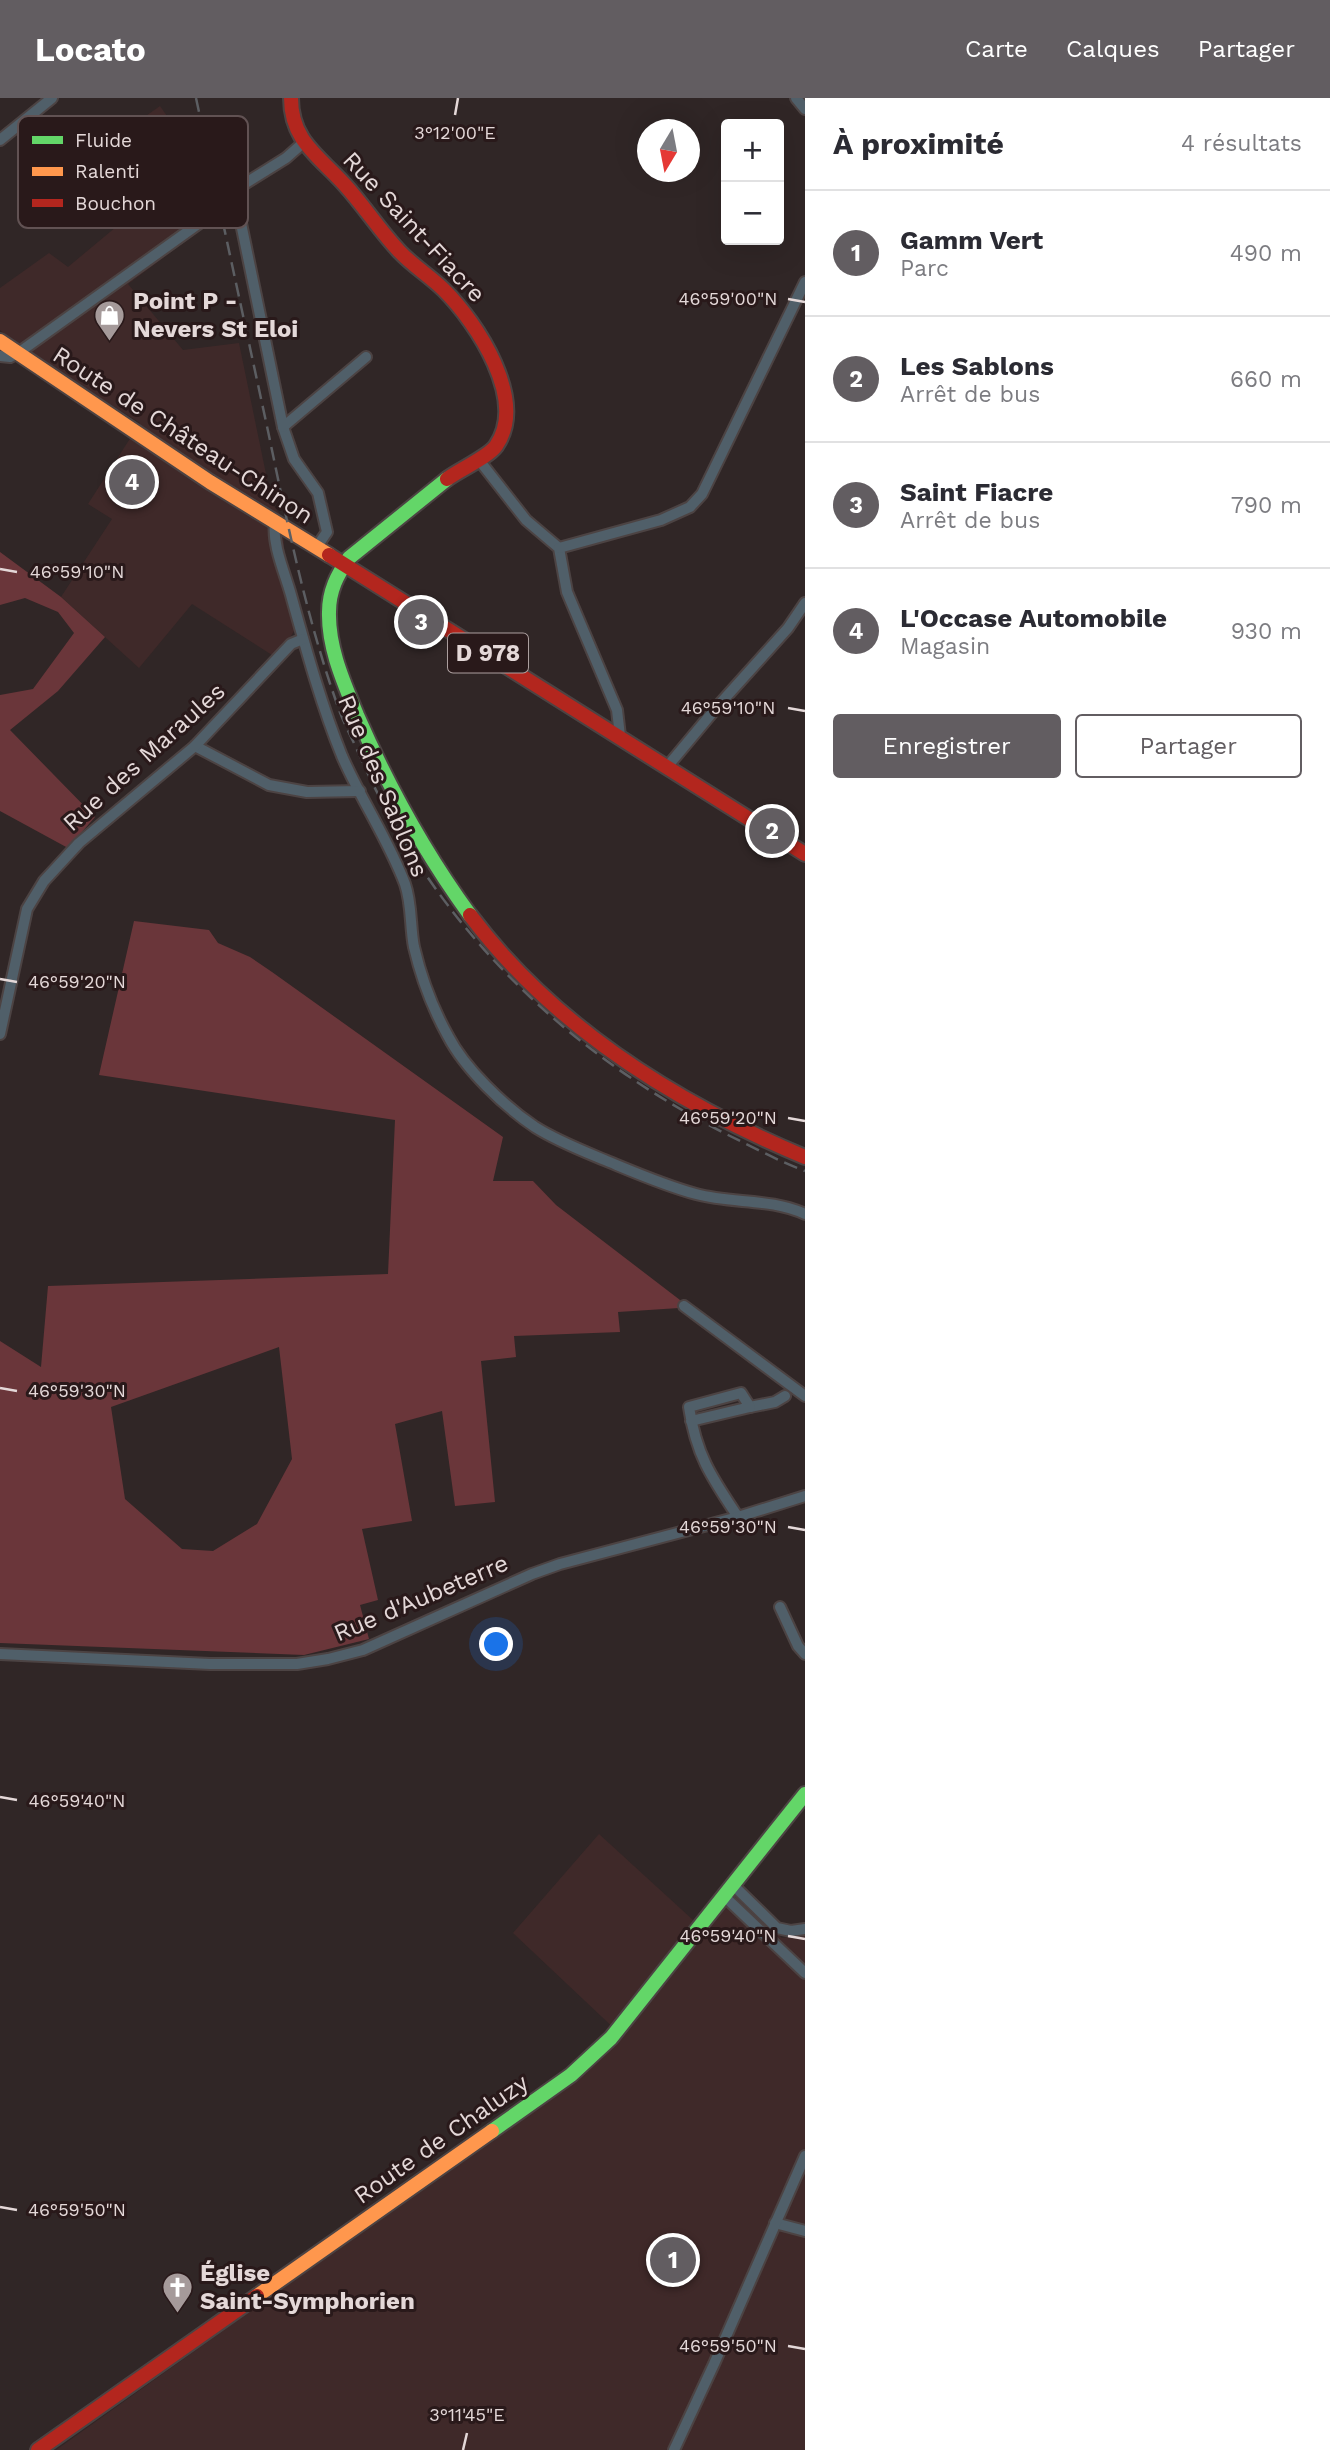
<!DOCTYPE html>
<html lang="fr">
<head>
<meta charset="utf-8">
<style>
	:root { --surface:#fff; --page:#f7f7f7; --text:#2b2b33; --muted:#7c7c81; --line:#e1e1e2; --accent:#625d61 }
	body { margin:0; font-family:"Work Sans",sans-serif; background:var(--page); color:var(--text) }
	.controls { position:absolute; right:21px; top:21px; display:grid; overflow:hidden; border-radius:7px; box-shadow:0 7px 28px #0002 }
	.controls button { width:63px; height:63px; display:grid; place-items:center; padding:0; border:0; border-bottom:2px solid var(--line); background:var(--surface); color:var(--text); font:35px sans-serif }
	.compass { position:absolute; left:637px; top:21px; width:63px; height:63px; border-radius:50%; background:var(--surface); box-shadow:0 7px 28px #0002; rotate:190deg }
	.you { position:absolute; left:497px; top:1547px; width:24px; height:24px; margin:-18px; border:5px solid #fff; border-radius:50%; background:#1a73e8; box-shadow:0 0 0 10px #1a73e833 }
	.badge { display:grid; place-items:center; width:46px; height:46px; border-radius:50%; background:var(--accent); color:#fff; font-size:23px; font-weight:700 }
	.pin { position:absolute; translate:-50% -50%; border:4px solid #fff; box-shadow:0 2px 7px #0006 }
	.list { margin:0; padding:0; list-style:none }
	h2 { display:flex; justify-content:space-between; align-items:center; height:91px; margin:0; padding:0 28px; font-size:30px }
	h2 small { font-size:23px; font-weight:400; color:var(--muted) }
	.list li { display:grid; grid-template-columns:46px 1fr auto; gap:21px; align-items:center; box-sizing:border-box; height:126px; padding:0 28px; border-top:2px solid var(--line) }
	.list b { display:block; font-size:26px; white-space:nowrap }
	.list p { margin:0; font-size:23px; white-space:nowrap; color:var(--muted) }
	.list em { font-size:23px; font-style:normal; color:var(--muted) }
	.actions { display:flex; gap:14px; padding:21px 28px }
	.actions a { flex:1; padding:16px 0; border:2px solid var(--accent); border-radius:7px; text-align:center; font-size:24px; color:var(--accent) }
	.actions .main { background:var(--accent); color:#fff }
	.map { position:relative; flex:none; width:805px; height:2352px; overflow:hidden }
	header { display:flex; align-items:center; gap:42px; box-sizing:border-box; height:98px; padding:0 35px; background:var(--accent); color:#fff }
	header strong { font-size:33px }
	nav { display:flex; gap:38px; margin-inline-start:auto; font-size:24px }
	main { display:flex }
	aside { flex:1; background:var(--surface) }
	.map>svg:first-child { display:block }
</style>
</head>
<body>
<header>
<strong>Locato</strong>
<nav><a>Carte</a><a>Calques</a><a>Partager</a></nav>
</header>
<main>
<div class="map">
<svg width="805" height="2352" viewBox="0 0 805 2352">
	<rect width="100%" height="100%" fill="#302626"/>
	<!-- built -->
	<g fill="#3f2929">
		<path d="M160,8L183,41L196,37L213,119L209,126L128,186L183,252L239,245L272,405L282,419L285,461L302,520L291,538L272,557L192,506L139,570L61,499L112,421L88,406L140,325L27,254L0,232V190L49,155L68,169L116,129L72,70Z"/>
		<path d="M599,1736L693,1822L724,1786L782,1840L805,1836V2352H56L586,1974L620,1936L513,1835Z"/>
	</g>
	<!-- green -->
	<g fill="#6a363a" fill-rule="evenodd">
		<path d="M0,454L61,499L105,539L58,593L10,632L95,719L68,750L0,713V597L33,591L74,535L58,514L25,500L0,507Z"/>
		<path d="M134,823L209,832L218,845L250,859L272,874L503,1039L493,1083H533L556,1107L680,1202L679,1210L618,1214L620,1234L514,1238L516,1259L481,1263L495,1404L455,1408L442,1313L395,1326L412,1423L362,1431L378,1502L360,1507L369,1541L304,1557L0,1545V1243L41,1269L48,1188L388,1176L395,1022L99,977ZM279,1249L292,1361L257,1426L213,1453L182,1451L125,1401L111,1309Z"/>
	</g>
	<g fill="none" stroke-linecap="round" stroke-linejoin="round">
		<defs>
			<g id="street">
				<path d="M796,0L805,11"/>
				<path d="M0,42L52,0"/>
				<path d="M303,45L286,60L241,88L236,94V101L283,329L294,361L318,395L327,434L316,450"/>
				<path d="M0,258L10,259L21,253L201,124"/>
				<path d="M283,329L366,259"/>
				<path d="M479,362L526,422L559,450L567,494L617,612L620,638"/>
				<path d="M275,425C272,447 285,475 291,497C306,551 321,606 342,658C361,702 388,741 405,786C412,806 410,829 414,849C421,879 433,911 448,938C465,971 504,1008 535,1029C557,1043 583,1053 607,1063C636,1075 666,1088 696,1096C733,1106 770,1100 805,1116"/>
				<path d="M559,450L661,422L690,409L702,396L805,184"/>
				<path d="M195,648L269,687L307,694L360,693"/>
				<path d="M667,669L717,609L788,530L805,505"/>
				<path d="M0,936L27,811L44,783L79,745L195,648L291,546L303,541"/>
				<path d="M684,1208L805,1298"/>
				<path d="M750,1309L775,1304L785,1298"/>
				<path d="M691,1323L750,1309L741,1295L689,1309C696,1357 712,1380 738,1419"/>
				<path d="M780,1509L798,1548L805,1556"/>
				<path d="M0,1556L210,1566H297L328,1561L363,1552L532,1476L560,1466L738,1419L805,1398"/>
				<path d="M733,1787L777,1830L791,1833L805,1831"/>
				<path d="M724,1798L805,1875"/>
				<path d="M775,2125L805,2133"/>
				<path d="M674,2352L714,2266L805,2058"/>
			</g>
			<g id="fast">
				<path d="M447,381L349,460C337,477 329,493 329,514C328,550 344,585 357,617C388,688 424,754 470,817"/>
				<path d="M492,2033L571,1977L611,1940L805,1696"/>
			</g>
			<g id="slow">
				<path d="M0,243L210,384L329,457"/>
				<path d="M257,2198L492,2033"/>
			</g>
			<g id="jam">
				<path d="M291,0C291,43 319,58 345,87C364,108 380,133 399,153C413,168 430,178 444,192C477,225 528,302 496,348C488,359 459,372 447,381"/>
				<path d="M329,457L805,756"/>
				<path d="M470,817C554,929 678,1006 805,1059"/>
				<path d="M38,2352L257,2198"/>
			</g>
		</defs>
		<!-- street casing -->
		<use href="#street" stroke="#4c4343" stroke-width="14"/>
		<!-- fast casing -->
		<use href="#fast" stroke="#4c4343" stroke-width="18"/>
		<!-- slow casing -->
		<use href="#slow" stroke="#4c4343" stroke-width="18"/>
		<!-- jam casing -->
		<use href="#jam" stroke="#4c4343" stroke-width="18"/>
		<!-- street -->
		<use href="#street" stroke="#505f69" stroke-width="10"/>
		<!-- fast -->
		<use href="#fast" stroke="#63d668" stroke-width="14"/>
		<!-- slow -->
		<use href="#slow" stroke="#ff974d" stroke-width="14"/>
		<!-- jam -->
		<use href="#jam" stroke="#b3261e" stroke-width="14"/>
		<!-- rail -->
		<path stroke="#5c5e62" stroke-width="2.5" stroke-dasharray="14 7" stroke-linecap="butt" d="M196,0C220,111 244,222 268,333C287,424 306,518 337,606C342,622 351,638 358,654C433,825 562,953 728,1037C753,1049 778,1063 805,1073"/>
	</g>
	<!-- ticks -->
	<path fill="none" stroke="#e4d8d8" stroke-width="2.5" d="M455,17L458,0M788,201L805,204M0,471L17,474M788,610L805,613M0,881L17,884M788,1020L805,1023M0,1290L17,1293M788,1429L805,1432M0,1699L17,1702M788,1838L805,1841M0,2109L17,2112M788,2248L805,2251M463,2352L467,2335"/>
	<!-- icons -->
	<defs>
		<symbol id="shop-pin" viewBox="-11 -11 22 30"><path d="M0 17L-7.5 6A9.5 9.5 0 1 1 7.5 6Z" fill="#a59a9a" stroke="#29191a"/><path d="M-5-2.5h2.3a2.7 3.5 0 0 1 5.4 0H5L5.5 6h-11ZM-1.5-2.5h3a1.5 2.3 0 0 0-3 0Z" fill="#fff"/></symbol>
		<symbol id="church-pin" viewBox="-11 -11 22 30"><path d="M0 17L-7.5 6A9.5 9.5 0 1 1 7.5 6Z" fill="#a59a9a" stroke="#29191a"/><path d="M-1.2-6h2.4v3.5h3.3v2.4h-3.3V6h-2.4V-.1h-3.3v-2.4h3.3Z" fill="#fff"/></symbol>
	</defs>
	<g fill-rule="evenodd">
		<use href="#shop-pin" x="92" y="200" width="35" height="47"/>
		<use href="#church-pin" x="160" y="2172" width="35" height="47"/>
	</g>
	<g text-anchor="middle" stroke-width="6" stroke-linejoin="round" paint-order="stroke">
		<!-- shield labels -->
		<rect fill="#29191a" stroke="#ac9f9f" stroke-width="2" x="448" y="535.5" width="80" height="39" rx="5"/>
		<g font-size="23" font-weight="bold" fill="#e4d8d8">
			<text x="488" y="563">D 978</text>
		</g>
		<!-- street labels -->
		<g font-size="24" fill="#e4d8d8" stroke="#29191a">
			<text transform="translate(414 129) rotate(47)" y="8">Rue Saint-Fiacre</text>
			<text transform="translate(183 337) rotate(33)" y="8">Route de Château-Chinon</text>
			<text transform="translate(144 659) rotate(-42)" y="8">Rue des Maraules</text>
			<text transform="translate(383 688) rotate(67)" y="8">Rue des Sablons</text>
			<text transform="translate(421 1500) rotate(-23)" y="8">Rue d'Aubeterre</text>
			<text transform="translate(441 2041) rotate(-35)" y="8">Route de Chaluzy</text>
		</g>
		<!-- poi labels -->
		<g font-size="24" font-weight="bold" fill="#e4d8d8" stroke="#29191a" text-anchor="start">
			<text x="133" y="211">Point P -<tspan x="133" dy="28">Nevers St Eloi</tspan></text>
			<text x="200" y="2183">Église<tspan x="200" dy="28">Saint-Symphorien</tspan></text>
		</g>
	</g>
	<!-- legend -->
	<rect x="18" y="18" width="230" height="112" rx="10" fill="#29191a" stroke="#615253" stroke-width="2"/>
	<rect x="32" y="38" width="31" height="8" fill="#63d668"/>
	<rect x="32" y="69" width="31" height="9" fill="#ff974d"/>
	<rect x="32" y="101" width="31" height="8" fill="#b3261e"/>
	<g font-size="19" fill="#e4d8d8">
		<text x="75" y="49">Fluide</text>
		<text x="75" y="80">Ralenti</text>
		<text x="75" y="112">Bouchon</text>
	</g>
	<g font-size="18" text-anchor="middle" fill="#e4d8d8" stroke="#29191a" stroke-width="6" stroke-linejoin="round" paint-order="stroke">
		<text x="455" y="41">3°12'00"E</text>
		<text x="728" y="207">46°59'00"N</text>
		<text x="77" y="480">46°59'10"N</text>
		<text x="728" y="616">46°59'10"N</text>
		<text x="77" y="890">46°59'20"N</text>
		<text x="728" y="1026">46°59'20"N</text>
		<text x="77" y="1299">46°59'30"N</text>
		<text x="728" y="1435">46°59'30"N</text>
		<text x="77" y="1709">46°59'40"N</text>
		<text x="728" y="1844">46°59'40"N</text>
		<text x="77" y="2118">46°59'50"N</text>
		<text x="728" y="2254">46°59'50"N</text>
		<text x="467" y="2323">3°11'45"E</text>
	</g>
</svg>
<div class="controls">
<button>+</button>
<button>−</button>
</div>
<svg class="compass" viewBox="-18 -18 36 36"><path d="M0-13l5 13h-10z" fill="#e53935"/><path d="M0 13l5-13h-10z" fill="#7c7c81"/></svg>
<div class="you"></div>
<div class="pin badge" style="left:673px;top:2162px">1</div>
<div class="pin badge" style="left:772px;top:733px">2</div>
<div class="pin badge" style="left:421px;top:524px">3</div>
<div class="pin badge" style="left:132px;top:384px">4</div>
</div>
<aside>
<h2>À proximité<small>4 résultats</small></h2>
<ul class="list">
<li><span class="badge">1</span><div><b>Gamm Vert</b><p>Parc</p></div><em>490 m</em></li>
<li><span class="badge">2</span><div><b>Les Sablons</b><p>Arrêt de bus</p></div><em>660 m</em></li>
<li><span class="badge">3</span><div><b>Saint Fiacre</b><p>Arrêt de bus</p></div><em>790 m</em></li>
<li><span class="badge">4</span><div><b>L'Occase Automobile</b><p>Magasin</p></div><em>930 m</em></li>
</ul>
<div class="actions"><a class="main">Enregistrer</a><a>Partager</a></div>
</aside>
</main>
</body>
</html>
